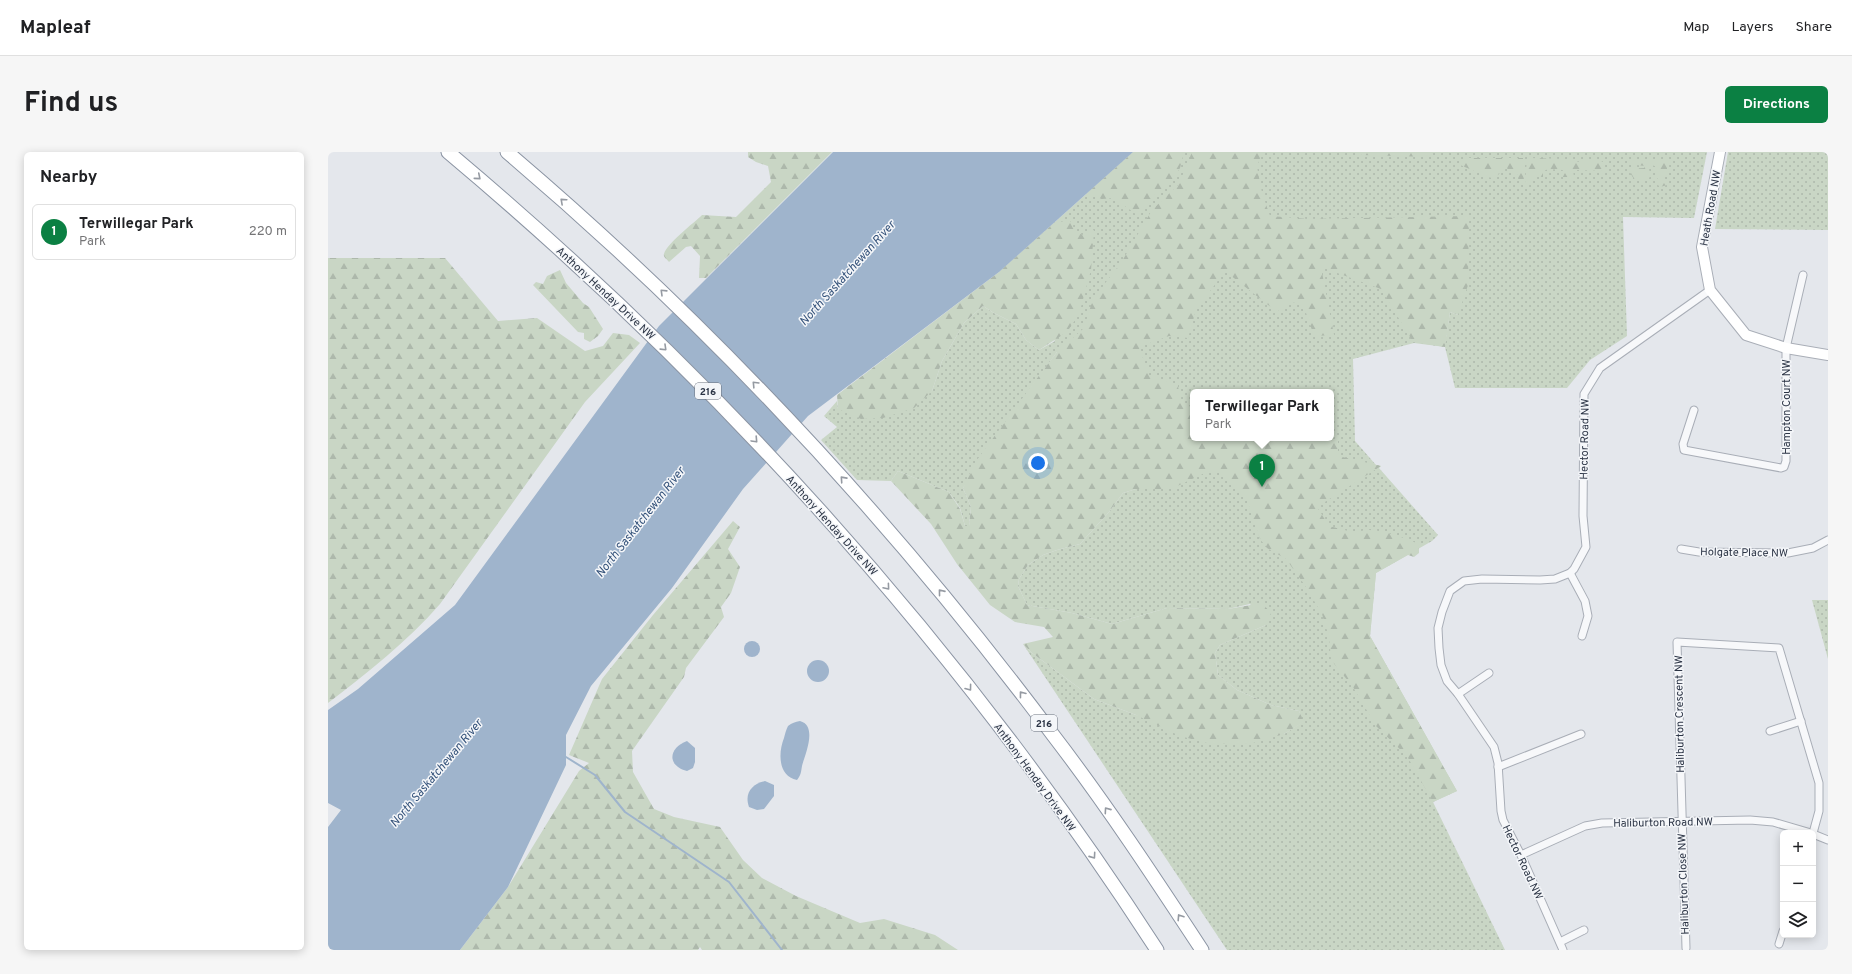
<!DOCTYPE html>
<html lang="en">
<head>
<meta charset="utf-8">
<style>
	:root { --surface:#fff; --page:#f6f6f6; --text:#202124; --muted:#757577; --line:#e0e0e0; --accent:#0b8043 }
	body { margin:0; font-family:Overpass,sans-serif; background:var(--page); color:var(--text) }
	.controls { position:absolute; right:12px; bottom:12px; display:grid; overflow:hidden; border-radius:6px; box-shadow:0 2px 10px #0003 }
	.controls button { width:36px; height:36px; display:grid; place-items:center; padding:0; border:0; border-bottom:1px solid var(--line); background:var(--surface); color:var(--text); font:20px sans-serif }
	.you { position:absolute; left:710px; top:311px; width:14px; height:14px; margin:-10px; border:3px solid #fff; border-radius:50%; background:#1a73e8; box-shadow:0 0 0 6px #1a73e833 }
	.badge { display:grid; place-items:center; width:26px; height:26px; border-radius:50%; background:var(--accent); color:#fff; font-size:13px; font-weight:700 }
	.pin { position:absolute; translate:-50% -33px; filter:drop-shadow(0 1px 2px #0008) }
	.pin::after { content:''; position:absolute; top:21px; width:14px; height:12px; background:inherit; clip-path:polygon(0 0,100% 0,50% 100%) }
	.popup { position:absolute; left:862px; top:237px; width:144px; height:52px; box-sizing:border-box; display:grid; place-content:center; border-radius:6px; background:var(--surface); filter:drop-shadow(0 1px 3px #0005); font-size:13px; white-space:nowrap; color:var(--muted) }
	.popup b { font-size:15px; color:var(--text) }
	.popup::after { content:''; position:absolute; left:50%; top:100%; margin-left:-8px; border:8px solid transparent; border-top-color:var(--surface) }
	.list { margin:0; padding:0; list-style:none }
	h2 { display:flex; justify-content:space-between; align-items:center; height:52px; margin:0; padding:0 16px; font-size:17px }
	h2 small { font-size:13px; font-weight:400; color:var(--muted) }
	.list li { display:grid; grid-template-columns:26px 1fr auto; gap:12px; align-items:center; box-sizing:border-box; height:56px; margin:0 8px 8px; padding:0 8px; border:1px solid var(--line); border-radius:6px }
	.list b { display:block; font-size:15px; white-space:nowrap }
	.list p { margin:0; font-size:13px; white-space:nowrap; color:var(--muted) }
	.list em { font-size:13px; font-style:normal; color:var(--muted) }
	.icon { flex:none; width:22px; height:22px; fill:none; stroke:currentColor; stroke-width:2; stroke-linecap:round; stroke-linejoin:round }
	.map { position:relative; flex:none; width:1500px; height:798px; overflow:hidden; border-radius:6px }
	header { display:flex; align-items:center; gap:24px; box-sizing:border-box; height:56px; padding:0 20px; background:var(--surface); border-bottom:1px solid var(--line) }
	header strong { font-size:19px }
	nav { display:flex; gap:22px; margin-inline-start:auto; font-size:14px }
	.intro { display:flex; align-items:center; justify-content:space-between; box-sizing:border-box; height:96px; padding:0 24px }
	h1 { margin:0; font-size:28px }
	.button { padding:10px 18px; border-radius:6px; background:var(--accent); color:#fff; font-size:14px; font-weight:700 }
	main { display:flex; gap:24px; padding:0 24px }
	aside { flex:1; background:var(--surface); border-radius:6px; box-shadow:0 2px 10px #0003 }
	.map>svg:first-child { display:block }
</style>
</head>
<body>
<header>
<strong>Mapleaf</strong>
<nav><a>Map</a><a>Layers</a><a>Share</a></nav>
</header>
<div class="intro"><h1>Find us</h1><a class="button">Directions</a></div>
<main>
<aside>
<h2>Nearby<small></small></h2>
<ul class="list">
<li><span class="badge">1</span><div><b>Terwillegar Park</b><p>Park</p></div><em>220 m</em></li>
</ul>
</aside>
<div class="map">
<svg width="1500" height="798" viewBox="0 0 1500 798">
	<defs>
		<pattern id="green-dots" width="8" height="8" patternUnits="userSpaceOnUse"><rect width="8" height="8" fill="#c9d6c5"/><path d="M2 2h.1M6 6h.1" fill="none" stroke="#adb8ab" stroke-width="1.8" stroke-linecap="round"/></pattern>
		<pattern id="forest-firs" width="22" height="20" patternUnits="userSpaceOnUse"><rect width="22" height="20" fill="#c9d6c5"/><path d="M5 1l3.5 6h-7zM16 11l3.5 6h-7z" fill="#adb8ab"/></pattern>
	</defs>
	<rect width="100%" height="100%" fill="#e4e7ec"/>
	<!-- green -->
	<g fill="url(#green-dots)" fill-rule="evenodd">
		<path d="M805,0H1379L1366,66L1295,65L1299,184L1262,208L1239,236H1127L1117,195L1086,191L1025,207L1027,289L1048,313L1053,314L1051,316L1110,383L1104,389L1048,421L1042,484L1129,639L1105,650L1177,798H899L695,492L704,501L766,547L808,563L956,582L975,570L971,559L943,553L909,538L890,523L887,501L892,493L938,473L922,452L900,457L839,456L784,472L744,461L699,453L690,434L691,427L700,413L715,403L729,398L752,392L781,360L795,341L808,337H843L729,200L691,252L635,336L643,355L641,374H637L632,356L621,340L570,319L563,329L529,328L493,288L509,275L496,264L509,249L510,257L604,239L614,209L636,171L655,154L666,161L688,172L698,188L711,198L727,189L671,120ZM1115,64L1130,163L1122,160L1117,192ZM865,240H1003V286H865Z"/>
		<path d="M1400,0H1500V78L1387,77Z"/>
		<path d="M1484,448H1500V507Z"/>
	</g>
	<!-- forest -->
	<g fill="url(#forest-firs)">
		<path d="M420,0H504L378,126H371L372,104L363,94L358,95L341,110C339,107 335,105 336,102C339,91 366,71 374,63L408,65L443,30L440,14L428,10L420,5Z"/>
		<path d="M805,0H856L852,16L844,30L824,45L809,63L786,46L774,47L758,42Z"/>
		<path d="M864,0H934L929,15L934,41L942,64L980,67L1141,64L1140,133L1130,163L1122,160L1117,195L1085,190L1053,137L993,115L1006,183L986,184L975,152L961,150L949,160L897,119L868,158L860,186L841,184L811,195L821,223L850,233L852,250L865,256V286H1000L1010,289V304L1053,314L989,355L1001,374L1028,381C1044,372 1075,386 1091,392V401L1086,405L1080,403L1048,421L1042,484L1129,639L1105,650L1079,604L1048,574L1025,535L1003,508L1001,485L994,462L976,432L958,407L939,396L932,387L919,348L909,335L895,321L881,319L843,337H808L795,341L781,360L752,392L729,398L715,403L700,413L691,427L690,434L699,453L744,461L784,472L839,456L900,457L934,451L943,461L938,473L892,493L887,501L890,523L909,538L943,553L971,559L976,570L956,582L925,591L883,592L852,584L808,563L766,547L704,501L695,492L725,485L716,475L687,470L662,453L629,412L603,372L563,329L570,319L621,340L632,357L637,374H641L643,355L635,336L646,312L713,221L729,200L756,176L764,150L778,130L793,111L824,58L851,32Z"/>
		<path d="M1026,0H1105L1102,5L1034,3Z"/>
		<path d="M1140,6H1195L1196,32L1192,33L1189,22L1180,20L1179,15L1175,20L1164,26L1160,25L1130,12Z"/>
		<path d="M1199,6L1235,7L1252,10L1256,8L1267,9L1269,7L1275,10L1276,19L1249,18L1247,17L1245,18L1246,26L1242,29L1240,25H1235L1236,19L1234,18L1221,17L1215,19V25L1206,24L1203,29L1197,32Z"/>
		<path d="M1301,8L1339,9V21L1335,28L1339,33L1332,35L1330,33L1333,30L1329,26V15L1324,13L1321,16L1322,25L1316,29H1307L1300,17L1316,16L1317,14L1300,12Z"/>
		<path d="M742,68L745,76L754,83L766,78L763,118L751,162L739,180L711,198L698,188L688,172L666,161L655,154L636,171L614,209L604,239L586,256L555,266L533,267L510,257L509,243L671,120L726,71Z"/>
		<path d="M0,106H117L170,169L209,166L257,199L275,194L285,181L301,183L312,191L257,250L112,452C79,490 39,521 0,551Z"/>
		<path d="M232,118L238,131L255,151L261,155L275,177L270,184L262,190L256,187V181L250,180L205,133L208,130L215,132L219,124Z"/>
		<path d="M405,369L412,375L400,397L412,415L403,441L393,455L396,465L358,516L356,525L304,599L305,620L326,657L346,665L392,675L415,708L434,726L468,744L532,771L556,767L607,783L630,798H374L372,795L370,798H132L180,735L251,619L261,611L241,603L274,527L325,463Z"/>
	</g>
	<!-- water -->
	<g fill="#9fb4cc">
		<path d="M505,0H805L671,120L480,264L415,337L344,436L263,534L238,583V613L180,735L132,798H0V675L13,658L0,651V558L30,537L127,453L331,174Z"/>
		<circle cx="424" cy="497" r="8"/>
		<circle cx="490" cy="519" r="11"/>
		<path d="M472,569C490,574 477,602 474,614C473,620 473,623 469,628C450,624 450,601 456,586C457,582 458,578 460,574C464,571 467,570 472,569Z"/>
		<path d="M359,589L367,596V610L365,616L359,619C339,614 340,596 359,589Z"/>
		<path d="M437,629L446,633V644L436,657L429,658L421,655C416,641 424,632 437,629Z"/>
	</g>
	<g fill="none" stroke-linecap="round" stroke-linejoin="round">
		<!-- stream -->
		<path stroke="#9fb4cc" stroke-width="2" d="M238,605L267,623L297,660L401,730L454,798"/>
		<defs>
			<g id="street">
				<path d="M1366,258L1355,292L1356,298L1453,316L1456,315L1458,309V196L1475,123"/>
				<path d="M1353,397L1371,400L1460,401L1485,396L1500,388"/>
				<path d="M1242,421L1257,449L1260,464L1254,484"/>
				<path d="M1130,542L1161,521"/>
				<path d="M1442,579L1473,569"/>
				<path d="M1170,615L1253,582"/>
				<path d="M1485,682L1500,688"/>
				<path d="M1193,703L1257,674L1274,671L1422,668L1445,670L1483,681"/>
				<path d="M1232,790L1256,778"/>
				<path d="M1451,792L1455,779"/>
				<path d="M1358,796L1349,490L1451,496L1491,631V659L1485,681"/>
				<path d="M1235,798L1193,703L1175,668L1173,659L1170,611L1166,595L1130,542L1119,529L1113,513L1111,496L1110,476L1114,460L1122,439L1136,429L1154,427L1212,428L1227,427L1242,421L1246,417L1258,395L1255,364L1256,242L1272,216L1382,138"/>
			</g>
			<path id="secondary" d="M1392,0L1374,95L1382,138L1418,183L1458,196L1500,203"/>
			<g id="highway">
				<path d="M120,0C394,230 635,498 829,798"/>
				<path d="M179,0C383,173 565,369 725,583C778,652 826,725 874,798"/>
			</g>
		</defs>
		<!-- street casing -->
		<use href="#street" stroke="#a9aeb7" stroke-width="9"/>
		<!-- secondary casing -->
		<use href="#secondary" stroke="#a9aeb7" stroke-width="12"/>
		<!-- highway casing -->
		<use href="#highway" stroke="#8b94a3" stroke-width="15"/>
		<!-- street -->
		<use href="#street" stroke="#f7f8fa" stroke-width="7"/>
		<!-- secondary -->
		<use href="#secondary" stroke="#fff" stroke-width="10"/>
		<!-- highway -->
		<use href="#highway" stroke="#fff" stroke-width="13"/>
	</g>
	<!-- one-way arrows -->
	<defs><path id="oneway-chevron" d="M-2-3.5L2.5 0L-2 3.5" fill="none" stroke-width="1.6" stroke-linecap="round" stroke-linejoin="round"/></defs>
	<g stroke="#959aa2">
		<use href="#oneway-chevron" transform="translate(150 25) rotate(40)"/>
		<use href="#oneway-chevron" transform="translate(235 49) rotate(-138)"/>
		<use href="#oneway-chevron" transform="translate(335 140) rotate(-136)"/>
		<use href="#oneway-chevron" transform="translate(336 196) rotate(44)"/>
		<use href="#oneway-chevron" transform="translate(427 232) rotate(-134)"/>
		<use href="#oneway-chevron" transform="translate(427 288) rotate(47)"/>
		<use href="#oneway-chevron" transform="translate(515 327) rotate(-132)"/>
		<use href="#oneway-chevron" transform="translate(559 435) rotate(50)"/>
		<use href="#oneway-chevron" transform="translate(613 440) rotate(-129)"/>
		<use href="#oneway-chevron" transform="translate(641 536) rotate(53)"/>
		<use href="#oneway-chevron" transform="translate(694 542) rotate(-128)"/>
		<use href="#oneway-chevron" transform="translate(779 658) rotate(-125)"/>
		<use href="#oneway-chevron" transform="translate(765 704) rotate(55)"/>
		<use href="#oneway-chevron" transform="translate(852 765) rotate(-123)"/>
	</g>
	<g text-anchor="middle" stroke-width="3" stroke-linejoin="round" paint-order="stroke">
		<!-- shield labels -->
		<g fill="#f4f6f9" stroke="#676e7b" stroke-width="1">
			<rect x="367" y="231" width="26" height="16" rx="3"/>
			<rect x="703" y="563" width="26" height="16" rx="3"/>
		</g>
		<g font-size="10" font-weight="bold" fill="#2b3445">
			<text x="380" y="243">216</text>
			<text x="716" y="575">216</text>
		</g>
		<!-- street labels -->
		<g font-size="11" fill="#2b3445" stroke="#f4f6f9">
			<text transform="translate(1382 56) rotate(-80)" y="4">Heath Road NW</text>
			<text transform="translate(278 141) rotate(43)" y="4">Anthony Henday Drive NW</text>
			<text transform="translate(1458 255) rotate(-90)" y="4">Hampton Court NW</text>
			<text transform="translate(1256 287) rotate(-89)" y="4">Hector Road NW</text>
			<text transform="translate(504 373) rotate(48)" y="4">Anthony Henday Drive NW</text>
			<text transform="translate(1416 400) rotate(1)" y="4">Holgate Place NW</text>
			<text transform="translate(1351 562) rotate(-91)" y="4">Haliburton Crescent NW</text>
			<text transform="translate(707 625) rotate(54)" y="4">Anthony Henday Drive NW</text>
			<text transform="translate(1335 670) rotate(-1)" y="4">Haliburton Road NW</text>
			<text transform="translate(1195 710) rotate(65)" y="4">Hector Road NW</text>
			<text transform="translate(1355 732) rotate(-92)" y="4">Haliburton Close NW</text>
		</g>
		<!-- water labels -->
		<g font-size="12" font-style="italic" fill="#34527a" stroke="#f4f6f9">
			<text transform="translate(519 121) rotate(-48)" y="4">North Saskatchewan River</text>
			<text transform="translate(312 370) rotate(-52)" y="4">North Saskatchewan River</text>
			<text transform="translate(108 621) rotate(-50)" y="4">North Saskatchewan River</text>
		</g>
	</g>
</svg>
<div class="controls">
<button>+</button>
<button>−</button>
<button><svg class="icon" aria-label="layers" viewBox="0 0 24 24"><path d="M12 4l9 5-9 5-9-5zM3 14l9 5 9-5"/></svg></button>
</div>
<div class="you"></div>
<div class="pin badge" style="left:934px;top:335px">1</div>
<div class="popup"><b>Terwillegar Park</b>Park</div>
</div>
</main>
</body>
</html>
